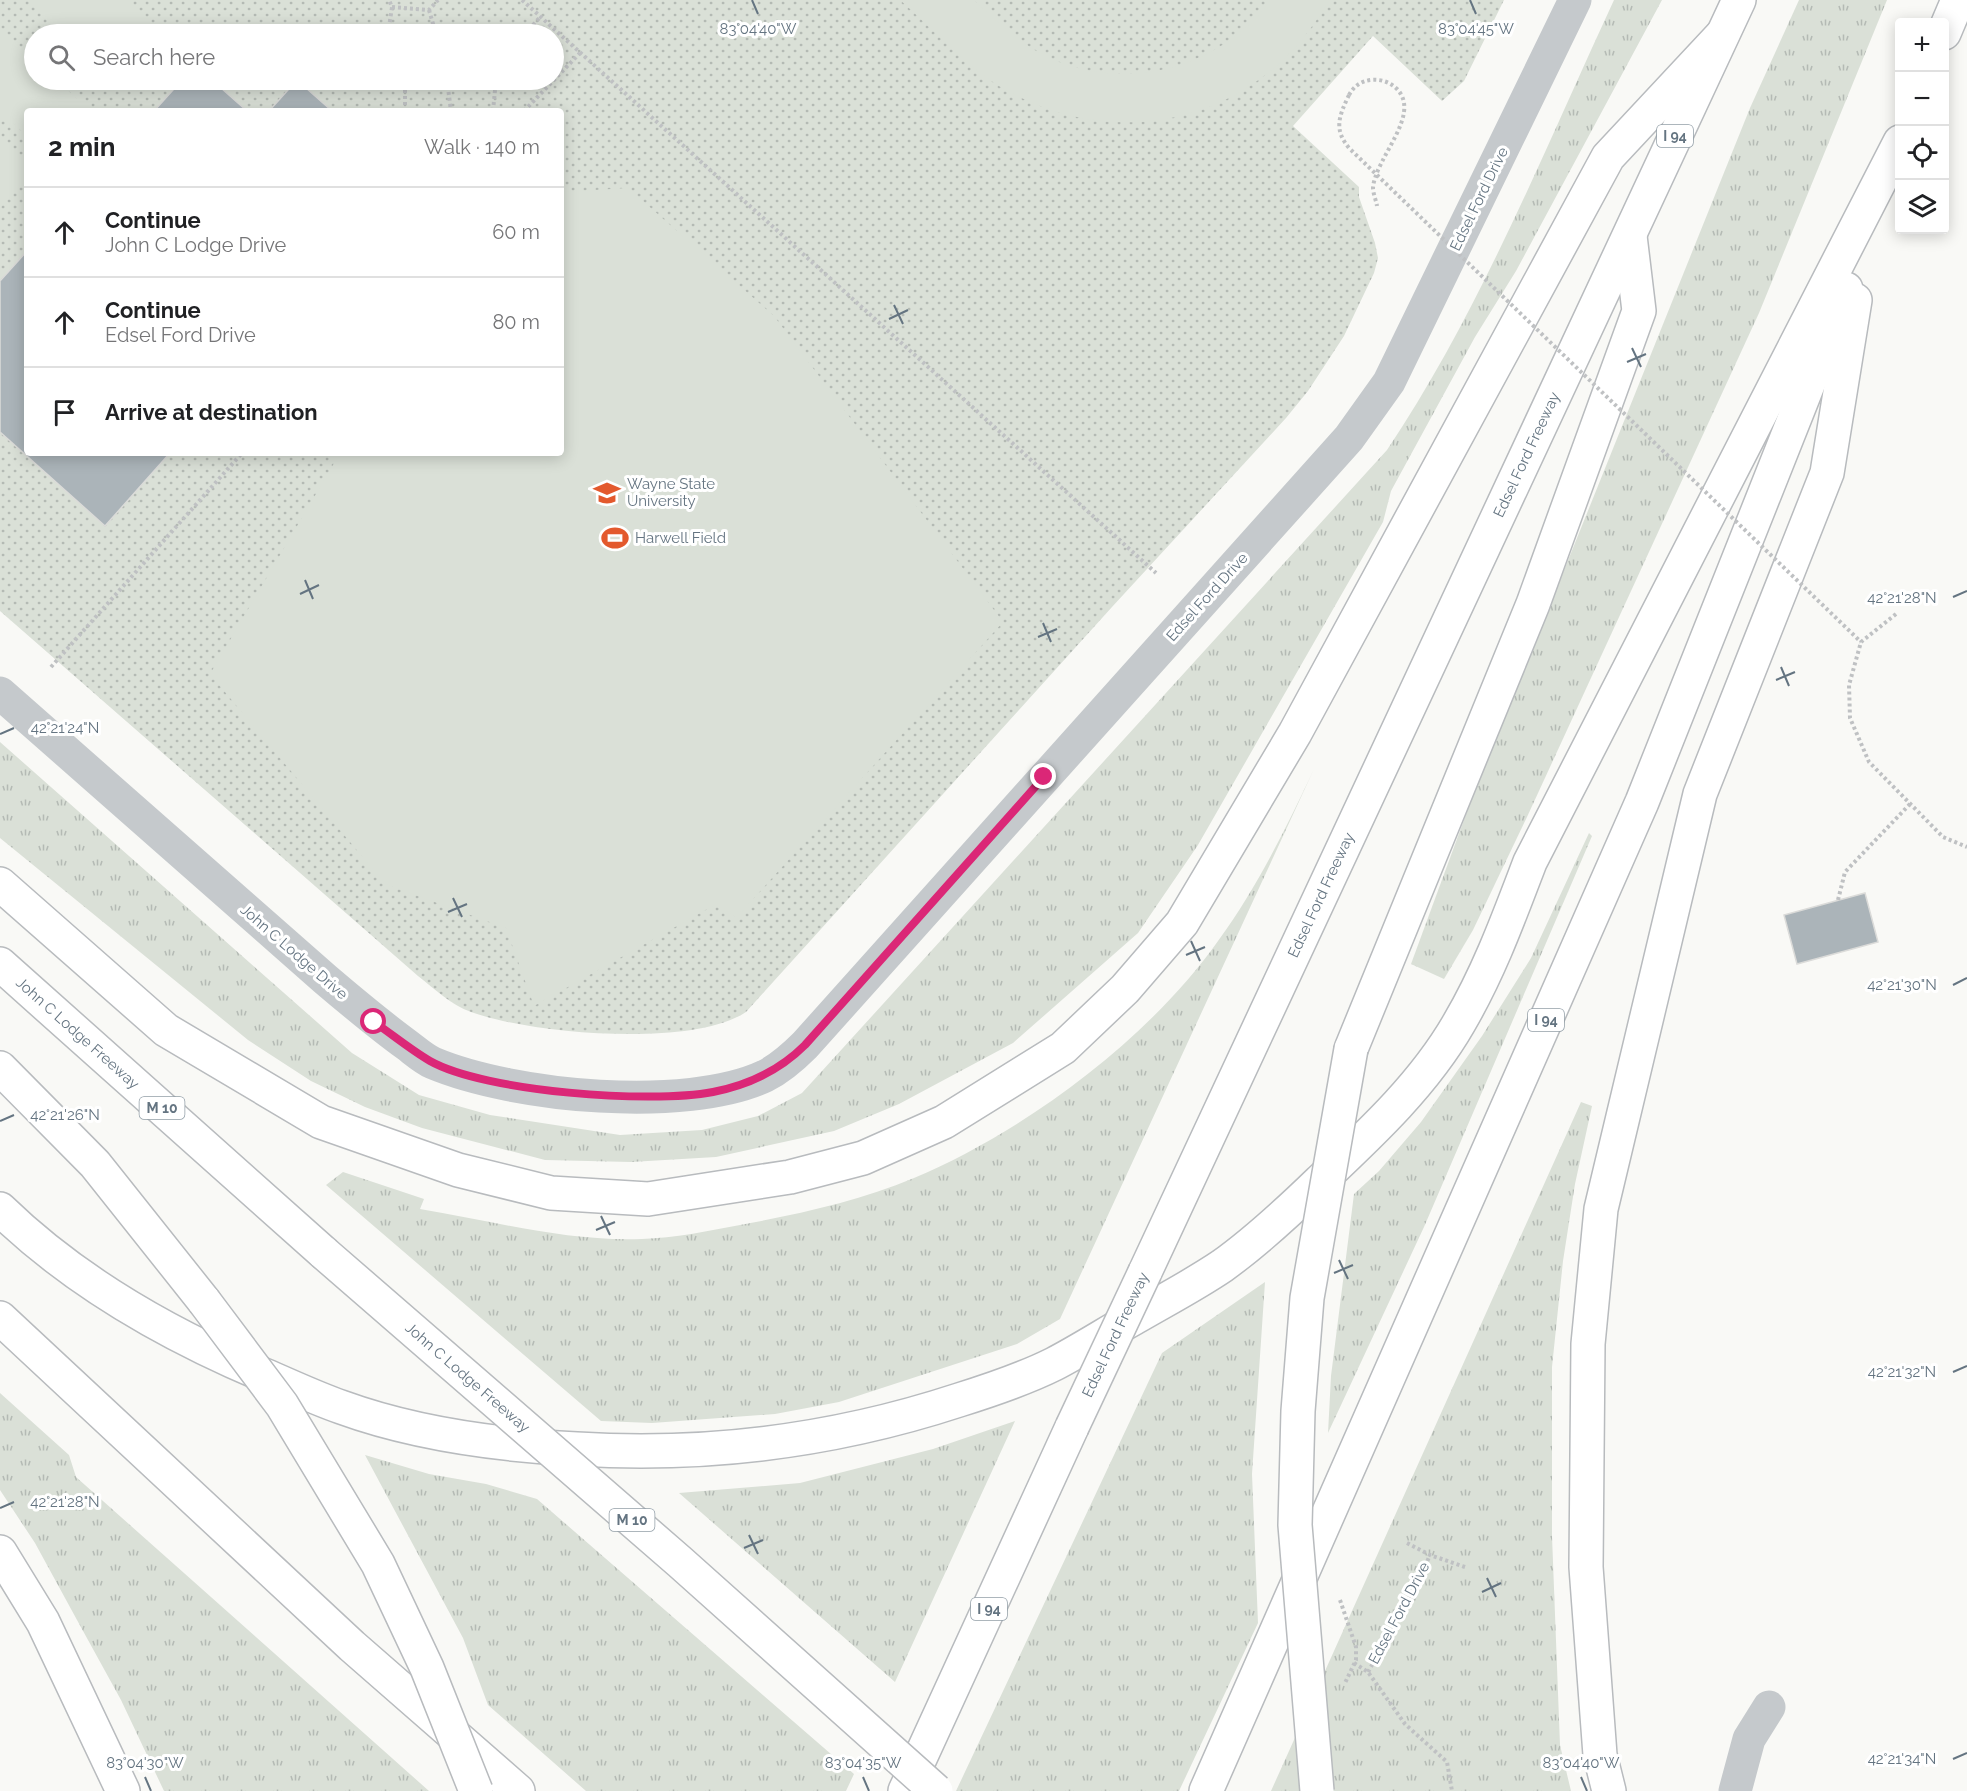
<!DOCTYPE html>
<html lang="en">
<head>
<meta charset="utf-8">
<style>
	:root { --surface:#fff; --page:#f6f6f6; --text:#202124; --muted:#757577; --line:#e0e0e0 }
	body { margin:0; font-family:Raleway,sans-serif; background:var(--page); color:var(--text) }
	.controls { position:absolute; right:18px; top:18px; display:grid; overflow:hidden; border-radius:6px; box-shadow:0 3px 15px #0003 }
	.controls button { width:54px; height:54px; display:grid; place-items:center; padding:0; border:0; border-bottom:2px solid var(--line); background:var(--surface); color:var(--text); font:30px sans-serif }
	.stop { position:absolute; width:18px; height:18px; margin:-14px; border:4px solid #db2777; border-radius:50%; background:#fff }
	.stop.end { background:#db2777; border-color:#fff; box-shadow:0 2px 6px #0008 }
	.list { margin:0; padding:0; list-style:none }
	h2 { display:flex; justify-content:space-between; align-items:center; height:78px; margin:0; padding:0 24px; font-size:26px }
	h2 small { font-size:20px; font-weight:400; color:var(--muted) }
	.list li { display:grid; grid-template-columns:39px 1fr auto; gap:18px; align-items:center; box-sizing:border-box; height:90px; padding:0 24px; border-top:2px solid var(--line) }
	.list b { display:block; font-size:22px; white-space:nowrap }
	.list p { margin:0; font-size:20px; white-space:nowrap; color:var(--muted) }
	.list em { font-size:20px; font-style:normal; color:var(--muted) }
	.icon { flex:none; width:33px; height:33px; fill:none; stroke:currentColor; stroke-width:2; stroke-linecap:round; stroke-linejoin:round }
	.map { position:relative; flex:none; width:1967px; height:1791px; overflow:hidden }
	.search { position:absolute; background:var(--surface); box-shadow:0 3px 15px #0003; left:24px; top:24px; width:540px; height:66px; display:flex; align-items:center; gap:15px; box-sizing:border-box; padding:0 21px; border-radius:33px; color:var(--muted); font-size:22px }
	.panel { position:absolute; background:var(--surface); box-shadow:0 3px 15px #0003; left:24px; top:108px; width:540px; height:348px; border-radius:6px }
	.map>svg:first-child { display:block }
</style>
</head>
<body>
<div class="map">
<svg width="1967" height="1791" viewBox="0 0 1967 1791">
	<defs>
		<pattern id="grass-tufts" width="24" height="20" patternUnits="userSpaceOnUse" patternTransform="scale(1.5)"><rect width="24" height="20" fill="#dae0d7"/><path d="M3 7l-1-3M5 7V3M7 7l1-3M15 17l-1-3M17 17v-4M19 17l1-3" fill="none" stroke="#b4bab4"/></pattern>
		<pattern id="park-dots" width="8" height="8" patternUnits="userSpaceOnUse" patternTransform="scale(1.5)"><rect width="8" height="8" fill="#dae0d7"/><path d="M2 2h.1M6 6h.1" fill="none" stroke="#b4bab4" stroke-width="1.8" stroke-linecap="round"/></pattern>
	</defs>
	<rect width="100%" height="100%" fill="#f9f9f6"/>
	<!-- grass -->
	<g fill="url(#grass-tufts)">
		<path d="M1614,0H1662L1516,271L1475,337L1391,491L1383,522L1198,845L1138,933L1013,1043L899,1104L834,1131L716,1157L631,1162L545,1160L422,1128L365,1107L311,1081L248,1040L0,838V742L352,1053L419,1095L490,1115L620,1135L702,1130L758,1116L802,1093L1387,450C1480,311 1544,151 1614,0Z"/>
		<path d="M1799,0H1887L1759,313L1527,817L1473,930L1444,979L1411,964L1468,809L1750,108Z"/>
		<path d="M1314,769L1060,1319L1017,1344L839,1402L775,1414L652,1423L601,1421L326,1185L343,1172L424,1199L420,1209C493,1221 567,1242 642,1239C675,1238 708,1231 740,1225C799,1214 859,1201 914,1178C1025,1131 1148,1040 1218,941C1257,888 1286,828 1314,769Z"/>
		<path d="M1589,833L1592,836L1424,1227L1328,1433L1331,1376L1354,1194L1379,1171L1421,1122L1482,1036L1531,958Z"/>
		<path d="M1581,1102L1592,1106L1575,1184L1563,1261L1552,1367V1536L1560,1745L1571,1791H1271Z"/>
		<path d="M1265,1282L1252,1474L1258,1623L1179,1791H956L1162,1353Z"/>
		<path d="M0,1393L69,1455L76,1477L429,1791H164L121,1700L77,1620L35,1543L0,1490Z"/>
		<path d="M1015,1421L895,1682L679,1493L800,1483L933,1449Z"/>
		<path d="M365,1455L429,1474L486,1484L537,1499L854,1774L846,1791H586L488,1705L463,1638Z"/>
	</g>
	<!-- park -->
	<path fill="url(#park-dots)" fill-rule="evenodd" d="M0,0H1504L1464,81L1442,101L1373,36L1293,126L1359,187V197L1375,243L1378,258L1374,273L1344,336L1308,391L1286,418L1112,607L746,1012C692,1048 532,1034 471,1012C451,1005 435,989 418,976L0,611ZM34,34H554V80H34ZM27,111H561V453H27Z"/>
	<!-- pitch -->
	<g fill="#dae0d7">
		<path d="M30,0H123L159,32L156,34H68Z"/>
		<path d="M900,0H974C998,22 1023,47 1054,60C1133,92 1220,67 1271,0H1329C1262,120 1122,156 1004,89C966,67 933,29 900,0Z"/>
		<path d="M0,30L34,60V80H56L89,109L88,111H27V136L0,112Z"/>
		<path d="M0,137L27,161V178L0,208Z"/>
		<path d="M628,188L774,316L1003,622L736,918L718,903L534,1006L506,928L385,884L210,674L340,453H561V192Z"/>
	</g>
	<!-- building -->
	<g fill="#abb4b9" stroke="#dbdbd9" stroke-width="1.5">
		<path d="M182,80H212L247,111H154Z"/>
		<path d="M297,80L332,111H269Z"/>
		<path d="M27,251V453H170L105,526L0,432V281Z"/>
		<path d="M1865,893L1878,942L1797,964L1784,915Z"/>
	</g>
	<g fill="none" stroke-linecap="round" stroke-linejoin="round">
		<defs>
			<g id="highway">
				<path d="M1944,33L1958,0"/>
				<path d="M0,884L166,1030L321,1122L458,1170L551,1193L648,1199L790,1177L863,1158L944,1122L1063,1048L1125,989L1182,923L1295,733L1608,157L1721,36"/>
				<path id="s1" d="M0,964L324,1253"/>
				<path d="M1351,1049L1533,604L1639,311L1630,236"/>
				<path d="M0,1068L95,1164L204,1301"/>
				<path d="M0,1209C75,1282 169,1335 264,1375C290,1386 315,1398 341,1407C415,1434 498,1445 577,1449C708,1457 834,1441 959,1400C991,1390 1024,1379 1054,1364C1081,1350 1107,1333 1134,1318C1163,1301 1194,1285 1222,1266C1257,1241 1288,1212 1319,1182C1370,1134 1424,1084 1459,1023C1489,972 1509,917 1530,862L1900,142"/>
				<path id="s2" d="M1145,1272L1739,0"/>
				<path d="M0,1318L352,1646L518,1791"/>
				<path d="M0,1552L43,1622L123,1791"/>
				<path d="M905,1791L1072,1427"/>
				<path d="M1206,1791L1642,802L1846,289"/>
				<path d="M1609,1791L1600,1755L1586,1567L1588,1344L1601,1209L1700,794L1827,473L1855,300"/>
			</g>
		</defs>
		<!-- highway casing -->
		<use href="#highway" stroke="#b8bbbe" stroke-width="36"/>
		<!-- path -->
		<g stroke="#bfc1c3" stroke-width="4" stroke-dasharray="3 3" stroke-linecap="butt">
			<path d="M522,0L1156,573"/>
			<path d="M392,7L429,10L438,0"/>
			<path d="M429,10L436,34"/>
			<path d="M388,34L392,7L389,0"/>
			<path d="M525,34L541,16"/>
			<path d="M447,80L451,111"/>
			<path d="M1349,95C1354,86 1361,81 1371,80C1381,79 1390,82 1397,89C1422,115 1375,158 1373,188C1373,193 1376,200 1377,206"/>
			<path d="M405,111V80"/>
			<path d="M493,111L496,80"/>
			<path d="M524,111L580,53"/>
			<path d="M1896,614L1861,642L1849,685L1850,718L1869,762L1943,837L1967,847"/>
			<path d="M51,667L242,453"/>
			<path d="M1838,900L1845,872L1910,804"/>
			<path d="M1407,1543L1430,1555L1465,1567"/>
			<path d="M1340,1600L1356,1647V1660L1345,1683"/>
			<path d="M1354,1663L1368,1672L1405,1724L1447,1762L1452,1791"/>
			<path d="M1368,1672L1413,1593L1430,1555"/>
		</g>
		<!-- street -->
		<g stroke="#c5c9cc" stroke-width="33">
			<path d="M0,693L325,979C352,1002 378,1024 407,1045C415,1051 424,1059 433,1063C514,1097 686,1113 765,1076C781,1068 793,1057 805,1045L1349,438L1389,382L1575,0"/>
			<path d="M1735,1791L1749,1739L1769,1707"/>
		</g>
		<!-- highway -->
		<use href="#highway" stroke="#fff" stroke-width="33"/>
		<defs>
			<g id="highway-bridge">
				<path id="s3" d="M324,1253L680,1562L936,1791"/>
				<path d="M204,1301L282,1405L378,1564L427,1668L476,1791"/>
				<path id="s4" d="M1072,1427L1145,1272"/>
				<path d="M1317,1791L1295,1525L1298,1411L1307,1298L1351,1049"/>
			</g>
		</defs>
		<!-- highway-bridge casing -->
		<use href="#highway-bridge" stroke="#b8bbbe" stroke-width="36" stroke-linecap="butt"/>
		<!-- path-bridge -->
		<path stroke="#bfc1c3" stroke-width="4" stroke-dasharray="3 3" stroke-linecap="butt" d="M1349,95C1339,116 1333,130 1350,149L1861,642"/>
		<!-- highway-bridge -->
		<use href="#highway-bridge" stroke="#fff" stroke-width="33"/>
	</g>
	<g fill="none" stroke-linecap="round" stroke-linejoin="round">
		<!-- route -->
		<path stroke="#db2777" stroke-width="8" d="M374,1022C393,1035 411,1050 430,1061C485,1092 651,1104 713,1092C749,1085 779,1071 805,1045L1044,777"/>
	</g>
	<!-- ticks -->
	<path fill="none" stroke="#647481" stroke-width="2" d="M752,0L758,14M1470,0L1476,14M894,305L903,324M889,319L908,310M1632,348L1641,367M1627,362L1646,354M305,580L313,599M300,594L319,585M1953,597L1967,591M1043,623L1051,642M1038,637L1057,629M1781,667L1789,686M1776,680L1795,672M0,734L14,728M453,898L462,917M448,912L467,904M1191,941L1200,961M1186,955L1205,947M1953,985L1967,978M0,1121L14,1115M601,1216L610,1235M596,1230L615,1222M1339,1260L1348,1279M1334,1273L1353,1265M1953,1372L1967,1366M0,1508L14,1502M749,1535L758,1554M744,1548L763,1540M1487,1578L1496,1597M1482,1592L1501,1583M1953,1759L1967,1753M145,1777L151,1791M863,1777L869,1791M1581,1777L1587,1791"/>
	<!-- icons -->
	<defs>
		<symbol id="university-bare" viewBox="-9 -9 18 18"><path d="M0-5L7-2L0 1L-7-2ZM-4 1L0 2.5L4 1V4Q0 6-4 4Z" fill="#e3592d" stroke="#fff" stroke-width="2.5" paint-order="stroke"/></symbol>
		<symbol id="stadium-bare" viewBox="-9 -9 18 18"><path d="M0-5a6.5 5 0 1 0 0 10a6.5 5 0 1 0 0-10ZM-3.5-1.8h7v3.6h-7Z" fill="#e3592d" stroke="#fff" stroke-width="2.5" paint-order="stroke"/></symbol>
	</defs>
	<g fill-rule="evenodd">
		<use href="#university-bare" x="588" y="474" width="38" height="38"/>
		<use href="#stadium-bare" x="596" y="519" width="38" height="38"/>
	</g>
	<g text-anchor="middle" stroke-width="6" stroke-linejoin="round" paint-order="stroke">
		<!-- shield labels -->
		<g fill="#fff" stroke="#929ea7" stroke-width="1.5">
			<rect x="1657" y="125" width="36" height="22" rx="4.5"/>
			<rect x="1528" y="1009" width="36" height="22" rx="4.5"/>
			<rect x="139.5" y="1097" width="45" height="22" rx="4.5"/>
			<rect x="609.5" y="1509" width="45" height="22" rx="4.5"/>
			<rect x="971" y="1598" width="36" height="22" rx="4.5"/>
		</g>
		<g font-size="14" font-weight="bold" fill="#647481">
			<text x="1675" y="141">I 94</text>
			<text x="1546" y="1025">I 94</text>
			<text x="162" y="1113">M 10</text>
			<text x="632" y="1525">M 10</text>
			<text x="989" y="1614">I 94</text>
		</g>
		<!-- street labels -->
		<g font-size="15" fill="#647481" stroke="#fff">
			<text transform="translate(1479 199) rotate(-64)" y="5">Edsel Ford Drive</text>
			<text dy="5" stroke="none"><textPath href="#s2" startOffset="902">Edsel Ford Freeway</textPath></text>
			<text transform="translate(1207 597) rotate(-48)" y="5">Edsel Ford Drive</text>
			<text dy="5" stroke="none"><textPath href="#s2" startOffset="416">Edsel Ford Freeway</textPath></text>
			<text transform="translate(294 952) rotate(41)" y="5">John C Lodge Drive</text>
			<text dy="5" stroke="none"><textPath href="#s1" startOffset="104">John C Lodge Freeway</textPath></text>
			<text dy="5" stroke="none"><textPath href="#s4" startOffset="102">Edsel Ford Freeway</textPath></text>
			<text dy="5" stroke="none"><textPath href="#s3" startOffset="190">John C Lodge Freeway</textPath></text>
			<text transform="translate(1399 1613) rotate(-62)" y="5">Edsel Ford Drive</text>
		</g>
		<!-- poi labels -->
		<g font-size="15" fill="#647481" stroke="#fff" text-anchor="start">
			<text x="627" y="489">Wayne State<tspan x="627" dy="17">University</tspan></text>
			<text x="635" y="543">Harwell Field</text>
		</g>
	</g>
	<g font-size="15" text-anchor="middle" fill="#647481" stroke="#fff" stroke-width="6" stroke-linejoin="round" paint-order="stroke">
		<text x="758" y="34">83°04'40"W</text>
		<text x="1476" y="34">83°04'45"W</text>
		<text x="1902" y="603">42°21'28"N</text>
		<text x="65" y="733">42°21'24"N</text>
		<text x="1902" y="990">42°21'30"N</text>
		<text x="65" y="1120">42°21'26"N</text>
		<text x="1902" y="1377">42°21'32"N</text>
		<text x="65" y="1507">42°21'28"N</text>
		<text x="1902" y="1764">42°21'34"N</text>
		<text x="145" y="1768">83°04'30"W</text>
		<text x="863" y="1768">83°04'35"W</text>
		<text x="1581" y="1768">83°04'40"W</text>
	</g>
</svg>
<div class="controls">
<button>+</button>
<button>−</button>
<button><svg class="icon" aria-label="locate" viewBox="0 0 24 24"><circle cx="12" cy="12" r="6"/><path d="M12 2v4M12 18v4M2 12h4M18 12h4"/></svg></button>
<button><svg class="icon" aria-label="layers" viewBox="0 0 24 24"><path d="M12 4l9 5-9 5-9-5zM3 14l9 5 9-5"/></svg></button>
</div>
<div class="stop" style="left:374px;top:1022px"></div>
<div class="stop end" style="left:1044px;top:777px"></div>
<div class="search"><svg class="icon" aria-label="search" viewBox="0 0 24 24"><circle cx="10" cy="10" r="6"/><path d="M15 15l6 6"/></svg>Search here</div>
<section class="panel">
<h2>2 min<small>Walk · 140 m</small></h2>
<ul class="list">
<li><svg class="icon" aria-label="ahead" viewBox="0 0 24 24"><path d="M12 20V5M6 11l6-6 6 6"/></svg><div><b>Continue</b><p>John C Lodge Drive</p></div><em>60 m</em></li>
<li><svg class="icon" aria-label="ahead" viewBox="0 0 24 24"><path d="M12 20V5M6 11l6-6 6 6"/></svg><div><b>Continue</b><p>Edsel Ford Drive</p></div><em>80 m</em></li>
<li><svg class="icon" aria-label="arrive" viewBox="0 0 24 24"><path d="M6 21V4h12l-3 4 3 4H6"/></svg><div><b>Arrive at destination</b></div></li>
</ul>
</section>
</div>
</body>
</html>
